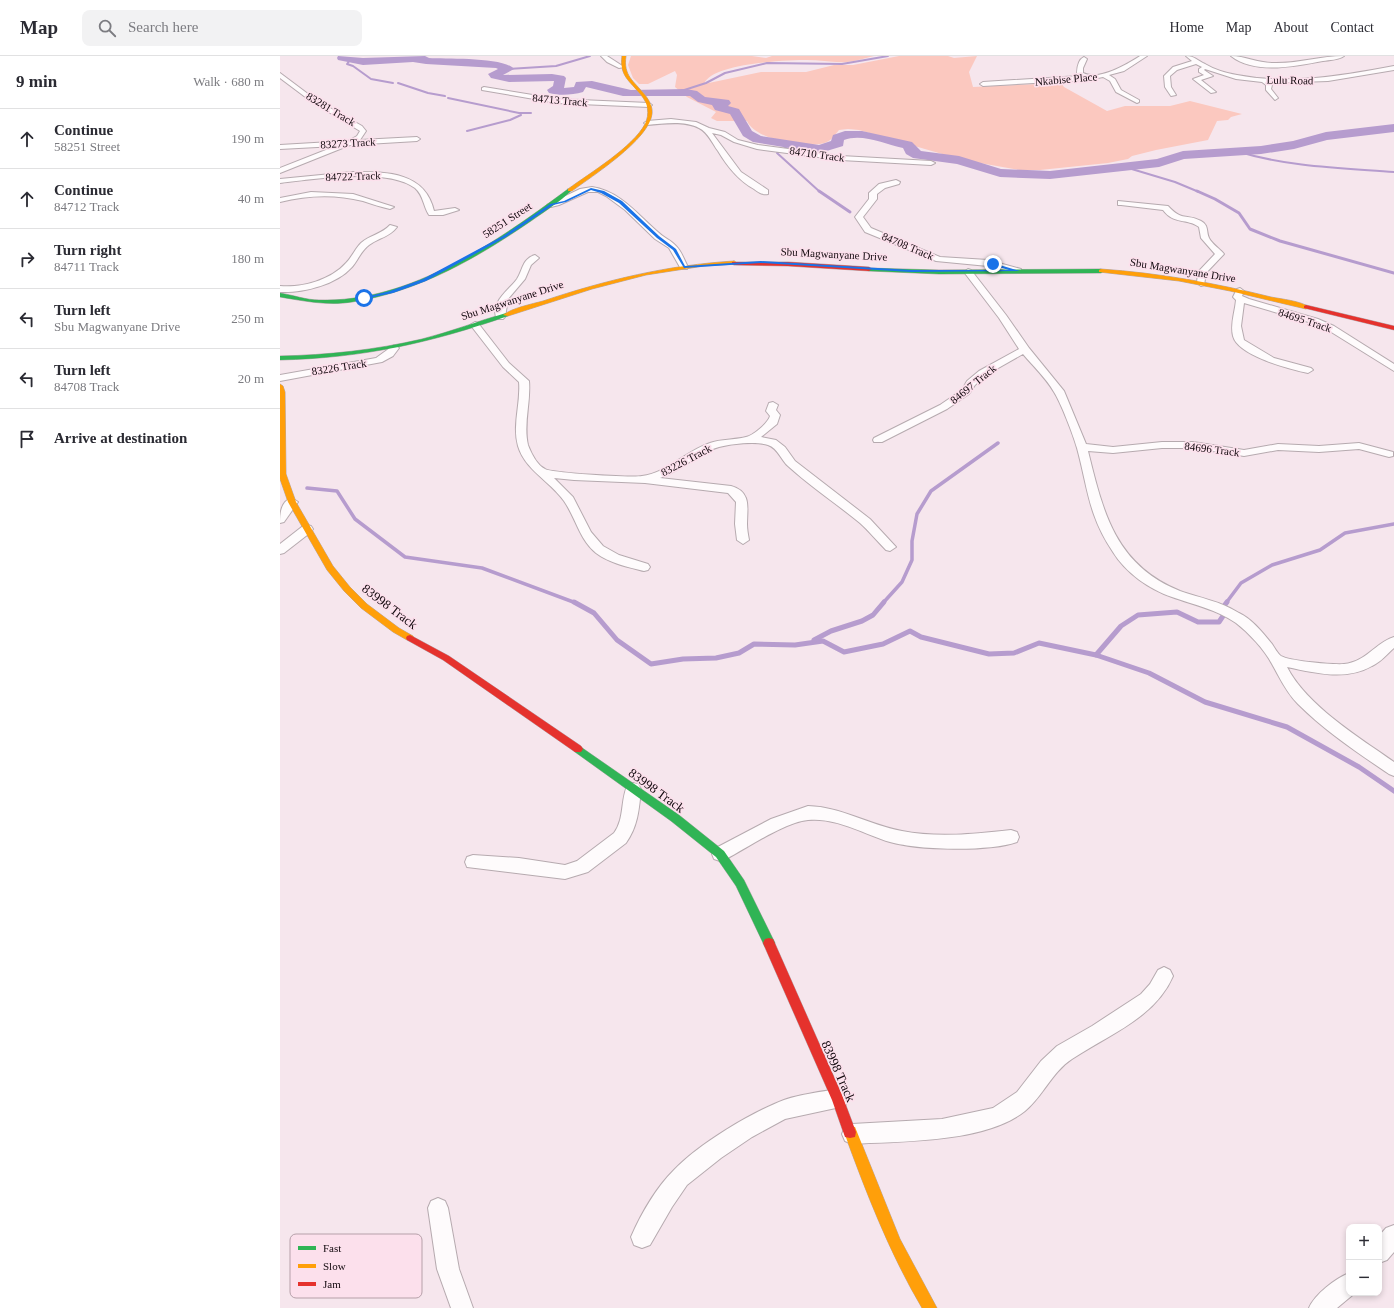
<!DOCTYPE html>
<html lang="en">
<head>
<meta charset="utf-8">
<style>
	:root { --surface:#fff; --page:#f2f2f3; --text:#2b2b33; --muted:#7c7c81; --line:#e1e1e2 }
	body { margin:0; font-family:Georgia,serif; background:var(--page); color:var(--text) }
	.controls { position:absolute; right:12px; bottom:12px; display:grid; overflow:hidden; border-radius:8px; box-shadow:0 2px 6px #0003 }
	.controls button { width:36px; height:36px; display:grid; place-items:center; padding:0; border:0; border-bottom:1px solid var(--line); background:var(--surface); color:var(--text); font:20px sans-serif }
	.stop { position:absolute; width:12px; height:12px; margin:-9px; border:3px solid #1a73e8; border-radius:50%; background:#fff }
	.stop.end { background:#1a73e8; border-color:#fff; box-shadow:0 1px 4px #0008 }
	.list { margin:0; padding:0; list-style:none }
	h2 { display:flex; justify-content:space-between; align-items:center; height:52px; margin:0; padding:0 16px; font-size:17px }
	h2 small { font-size:13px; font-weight:400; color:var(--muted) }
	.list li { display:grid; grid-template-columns:26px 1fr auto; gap:12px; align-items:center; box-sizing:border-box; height:60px; padding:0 16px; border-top:1px solid var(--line) }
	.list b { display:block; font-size:15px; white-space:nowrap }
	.list p { margin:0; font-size:13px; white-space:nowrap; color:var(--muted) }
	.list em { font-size:13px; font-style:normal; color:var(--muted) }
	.icon { flex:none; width:22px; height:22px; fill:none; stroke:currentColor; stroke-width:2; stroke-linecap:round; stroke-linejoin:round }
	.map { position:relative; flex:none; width:1114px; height:1252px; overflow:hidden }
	header { display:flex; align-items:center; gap:24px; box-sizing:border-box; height:56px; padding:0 20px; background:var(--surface); border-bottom:1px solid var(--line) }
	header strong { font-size:19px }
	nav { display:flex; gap:22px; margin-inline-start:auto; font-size:14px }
	.search { width:280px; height:36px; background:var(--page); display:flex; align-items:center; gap:10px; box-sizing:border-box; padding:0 14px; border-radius:8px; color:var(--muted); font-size:15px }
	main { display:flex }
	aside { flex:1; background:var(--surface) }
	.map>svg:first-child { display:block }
</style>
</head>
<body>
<header>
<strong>Map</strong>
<div class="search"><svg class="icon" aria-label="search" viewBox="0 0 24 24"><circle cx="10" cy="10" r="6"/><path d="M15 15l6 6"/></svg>Search here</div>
<nav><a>Home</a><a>Map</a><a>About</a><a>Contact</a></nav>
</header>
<main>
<aside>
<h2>9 min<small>Walk · 680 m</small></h2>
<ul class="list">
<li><svg class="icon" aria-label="ahead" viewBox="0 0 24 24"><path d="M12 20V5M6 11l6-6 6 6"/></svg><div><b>Continue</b><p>58251 Street</p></div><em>190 m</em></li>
<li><svg class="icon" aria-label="ahead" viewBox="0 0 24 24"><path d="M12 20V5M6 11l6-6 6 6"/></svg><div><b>Continue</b><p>84712 Track</p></div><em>40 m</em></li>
<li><svg class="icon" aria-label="right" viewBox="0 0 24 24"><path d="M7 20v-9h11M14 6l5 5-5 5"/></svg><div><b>Turn right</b><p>84711 Track</p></div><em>180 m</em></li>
<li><svg class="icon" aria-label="left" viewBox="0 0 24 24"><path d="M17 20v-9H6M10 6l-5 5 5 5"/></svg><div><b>Turn left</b><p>Sbu Magwanyane Drive</p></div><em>250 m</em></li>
<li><svg class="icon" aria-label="left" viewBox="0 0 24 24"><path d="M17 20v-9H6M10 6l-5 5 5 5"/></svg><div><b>Turn left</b><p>84708 Track</p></div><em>20 m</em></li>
<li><svg class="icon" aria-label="arrive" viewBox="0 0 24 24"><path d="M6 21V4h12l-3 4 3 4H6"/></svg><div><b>Arrive at destination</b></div></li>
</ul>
</aside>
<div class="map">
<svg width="1114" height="1252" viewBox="0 0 1114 1252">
	<rect width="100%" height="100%" fill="#f6e6ed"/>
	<!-- green -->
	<path fill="#fbc8bf" d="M351,0H472L486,2L492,0H594C585,2 576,5 567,6C553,7 541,4 527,4C507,4 431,7 424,28L481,16H526L554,9H573L619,0H668L674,2L697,0L689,16L693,31L781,27L784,31L827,55L845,50H890L910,45L962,58L951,61L948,64L937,65L928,84L876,94L852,100L848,103L828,107L760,114H740L683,104L579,74L568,73L559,74C554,80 550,87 540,88C521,91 476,84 467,65H437L431,62L436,56L407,41L395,31L397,19L395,15L368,28H359L353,22L348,9Z"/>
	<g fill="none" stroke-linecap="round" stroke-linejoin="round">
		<!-- stream-far3 -->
		<g stroke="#b69cce" stroke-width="2">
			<path d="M70,4L67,8L73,10L91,23L113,27"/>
			<path d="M228,13L276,10L310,0"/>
			<path d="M118,27L148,37L165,40"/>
			<path d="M395,37L426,27L445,17L487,7L562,8L608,0"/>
			<path d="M168,42L239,57H251"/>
			<path d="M187,75L230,64L241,59"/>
			<path d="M503,93L510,89"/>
			<path d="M500,95L497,97L540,136"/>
			<path d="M956,95C1008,111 1060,112 1114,116"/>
			<path d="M845,111L895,126L919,136"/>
		</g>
		<!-- stream-far2 -->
		<g stroke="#b69cce" stroke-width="3">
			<path d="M539,135L570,156"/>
			<path d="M917,135L935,143L959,157L970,173L1000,185L1114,217"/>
		</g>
		<!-- stream-far1 -->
		<g stroke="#b69cce" stroke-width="3.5">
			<path d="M27,432L57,435L75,463L125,501L202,512L296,547"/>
			<path d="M603,547L622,526L632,504V485L637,458L651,435L718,387"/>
			<path d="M946,547L961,527L992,509L1040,494L1065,477L1114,468"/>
		</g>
		<!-- stream -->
		<g stroke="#b69cce" stroke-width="5">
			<path d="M294,546L314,557L337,584L371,608L403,603L436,602L459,597L474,588L515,589L543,585L564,596L603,588L630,575L641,581L709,598L734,597L759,587L816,599L841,570L858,559L897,556L918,566H939L945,557"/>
			<path d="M944,550L947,546"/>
			<path d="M534,584L551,575L582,565L593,559L604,546"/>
			<path d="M816,599L869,617L925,646L1007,671L1079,711L1114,735"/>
		</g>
		<!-- river -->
		<path fill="#b69cce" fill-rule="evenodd" d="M58,0L83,2L145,0L149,2C166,3 224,1 234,13L223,19L272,18L284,20L286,22L284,32L294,31L296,26L312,25L351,34L406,33L417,35L425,41L449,44L451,47L448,50L459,53L472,75L481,80L539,89L551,85L553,79L565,75H582L632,86L641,95L679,100L721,113L770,115L877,103L903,95L981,90L1013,85L1046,76L1114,68V76L1047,84L1014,93L981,98L904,103L879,111L770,123L720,121L677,108L633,102L626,98L623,92C605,88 582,77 564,84L563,90L540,97L473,86L463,80L450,58L435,54L432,49L418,46L410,40H343L306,31L303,36C292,39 280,40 269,37L267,34L273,30L274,25L229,26L211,22L208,18L218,13L216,12L146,8L133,6L83,9L58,4L57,2Z"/>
		<defs>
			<g id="street">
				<path d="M321,0H327L344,11L339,12L327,6Z"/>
				<path d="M860,0H867L844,15L829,19L835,23L841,34L859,44V46L857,47L836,36L830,25L823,21L808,24L703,30L700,28L703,26L800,20L797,18C797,12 798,4 804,1L807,3L803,12V17C819,25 846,9 860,0Z"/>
				<path d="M906,0C915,0 918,5 925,8C935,14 946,17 957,19C1008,29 1062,20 1114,10V14L1048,25L990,27L992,29L991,33L998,42L995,44L986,34V29L982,26L956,23L925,13L924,14L933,20L921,24L936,36L931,37L913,23L924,19L919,16V13L922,11L916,8L897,14L890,20L891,31L896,39L891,40L885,31L884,20L893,11L912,5Z"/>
				<path d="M951,0C965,0 978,7 993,7C1017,8 1040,0 1064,0C1059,4 1049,4 1043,5C1016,10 975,19 951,0Z"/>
				<path d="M0,17L36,44L82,70L86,75L80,84L137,81L140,83L137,85L70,89L0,117V112L56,90L0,93V89L68,85L77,80L80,75L32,46L0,22Z"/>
				<path d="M204,31L277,43L369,47L372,49L369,51L277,47L202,34V32Z"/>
				<path d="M391,63L416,66L429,72L445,76L458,84L478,89L561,100L651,105L655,107L651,109L561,104L477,93L454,86L441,79L432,77L461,116L488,134V138C482,139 478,136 474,133C458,124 447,110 438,95C432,87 428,76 419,72C403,64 383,68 367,69L364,67L367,65Z"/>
				<path d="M72,116C105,116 145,115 154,155L175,152L179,154L163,159H149C143,150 144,140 135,132C107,111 34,123 0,127V123Z"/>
				<path d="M616,124L620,126L619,128L605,132L597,138V143L583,161L591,172L660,201L708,204L741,213V217L708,210L656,205L585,176L575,161L589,143V137L599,128Z"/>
				<path d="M312,131C340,135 358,159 379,177C384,182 391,184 396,190C402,196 404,204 408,211L407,213H401L389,192L375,183L345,154L326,140L318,136H308L279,149L271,151L267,149L300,133Z"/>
				<path d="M31,136L73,138L114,151L110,153C101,151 92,148 83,145C55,138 28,139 0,146V142Z"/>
				<path d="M838,145L888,150C903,166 906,157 921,165C929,169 926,176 929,182C932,188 940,193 944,198L926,217L924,229L921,230L917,227L918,216L935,198L921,182L919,171C907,162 894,169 883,154L841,149H838Z"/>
				<path d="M110,169L117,171C110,181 98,182 89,189C81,195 78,204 72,211C56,229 23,237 0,236V230C22,232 51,224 66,207C72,201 75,193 81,187C90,179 102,178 110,169Z"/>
				<path d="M255,199L259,202L251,209L245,223L228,243L225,261L223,263H217C209,247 229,234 237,223C243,214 242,203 255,199Z"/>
				<path d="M688,213L691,214L726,259L749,292L784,335L806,388L833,391L882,386H913L964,394L998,388L1039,390L1079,387L1113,396V400L1109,401L1079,393L1039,396L998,394L964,400L913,392H882L833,397L808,395C823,456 835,509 900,535C920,542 940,545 959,557C973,564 982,576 992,588C994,591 998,598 1001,600C1010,605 1053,609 1064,608C1086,606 1095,587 1114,581V592C1107,598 1101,606 1092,610C1066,625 1035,617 1007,611C1026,649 1080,682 1114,706V720L1109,718C1078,697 1045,675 1018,648C1006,636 1000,622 992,608C984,593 969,577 956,567C936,553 914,549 892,541C869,533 846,517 833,496C808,459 808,432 797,392C793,378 781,347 774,336C766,322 753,310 743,298L706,319L695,329L689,338L667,353L602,386H594L593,384L594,382L660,349L682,334L687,325L699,315L739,293L719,262L684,216Z"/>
				<path d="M960,232L964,235L962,240L969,243L1038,263L1054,270L1114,308V315L1048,274L1032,267L964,247L961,270L964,284L994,302L1031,312L1033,314L1028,317C1010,313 958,300 953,280C950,268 955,256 956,244L953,241L957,233Z"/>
				<path d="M195,266L198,267L229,307L249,325C251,346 243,368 248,389C251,397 257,409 265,413C272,417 352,422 362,420C387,417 406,395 430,387C441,383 454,384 466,381C473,380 488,367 490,360L486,355L489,347L493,346L498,349L496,354L500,359L497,368L481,381L496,384L505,391L515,405L590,463L616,491L610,495L606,494C597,485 589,475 580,467C557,448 531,431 508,410C501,404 498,392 488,389C475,385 452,388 439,391C417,397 401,415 380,422L451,430C472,436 467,452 467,468C467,473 468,479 469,484L463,488L457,484L455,468L456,446L448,437L365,427L294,424L274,422L293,441L311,476L323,490L339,499L368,508L370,511L368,514L364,515C348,511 329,507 316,497C299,483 296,462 284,445C270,425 245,414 238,390C232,369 241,347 239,326L223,311L192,271L190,269Z"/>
				<path d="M114,289L119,292L113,300L102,306L0,325V319L96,302Z"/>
				<path d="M12,442L18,446L4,466L0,467C0,457 1,445 12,442Z"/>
				<path d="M27,469L31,470L33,473L31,476L4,497L0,498V488L23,470Z"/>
				<path d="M353,727L358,728L361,733C359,753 358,770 346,787L308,816L285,823L187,811L185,806L187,801L193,799L239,802L285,809L297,805L334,777C345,762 340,744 348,728Z"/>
				<path d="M528,750C562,751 589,769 622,775C657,782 695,778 731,774L737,776L739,781L737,786C709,796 638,794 610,786C584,778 556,761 528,764C505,766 467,792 446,803L440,805L434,803L432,798L434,793L491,763Z"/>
				<path d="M884,911L890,914L893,920C875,962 828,979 792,1003C772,1016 763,1040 745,1055C705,1087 622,1085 572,1088L565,1085L562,1078L565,1071L572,1068L662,1063L713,1052L737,1036L761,1005L777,990L812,970L861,938L870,928L878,914Z"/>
				<path d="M558,1033L565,1036L568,1043L565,1050L505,1063L472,1081L441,1102L407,1129L392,1151L370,1189L362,1192L354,1189L351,1181C361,1158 376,1132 394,1114C419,1088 470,1057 504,1044C521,1038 540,1036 558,1033Z"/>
				<path d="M158,1142L165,1145L168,1152L179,1213L193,1252H171L157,1213L148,1152L151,1145Z"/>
				<path d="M1114,1169V1196L1107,1204L1099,1207V1180L1106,1172Z"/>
				<path d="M1069,1217V1237H1075L1057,1252H1029C1035,1238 1055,1223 1069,1217Z"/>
			</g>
			<g id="fast">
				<path d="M288,133L292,134C280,146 265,155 251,165C197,202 138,236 72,246C48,250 24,245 0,241V237C13,239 26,244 39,244C130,247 218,185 288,133Z"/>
				<path d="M587,212L659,214L821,213L824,215L821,217L659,218L589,215L587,214Z"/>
				<path d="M226,257L229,259L228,260C150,287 83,302 0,304V300C48,299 95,294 142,283C170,276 198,265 226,257Z"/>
				<path d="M298,689L399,759L444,795L464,824L495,887L493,891L489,892L485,891L456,830L436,801L391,765L295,696L293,693L295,690Z"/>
			</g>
			<g id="slow">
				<path d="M342,0H346C343,20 354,25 365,39C369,44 373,51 372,58C369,84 312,120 292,135H288V133C310,117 353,91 365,68C370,58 368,47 361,39C350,25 339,20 342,0Z"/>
				<path d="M454,205L456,206V208L424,210L366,219L312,233L228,260L223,259C232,252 252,248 263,245C326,224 388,209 454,205Z"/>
				<path d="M821,213C879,217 935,227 991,241C1001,243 1021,245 1029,251L1026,253L950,235L899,225L819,216V214Z"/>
				<path d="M0,328L3,330L5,336L6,418L16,446L53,510L70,531L87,548L119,572L133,580L134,582L133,584H127L113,576L81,552L64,535L47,514L8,446L0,423Z"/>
				<path d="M570,1070L575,1071L620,1183L657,1252H642C609,1196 586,1136 564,1076L565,1071Z"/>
			</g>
			<g id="jam">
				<path d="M452,206H508L589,211L592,213L589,215L508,210L454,209L452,208Z"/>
				<path d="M1026,249L1114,270V274L1024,252V250Z"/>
				<path d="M130,579L169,600L301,690L303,693L301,696H295L163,604L127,584L126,582L127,580Z"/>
				<path d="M489,882L493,883L562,1039L576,1076L575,1081L570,1082L565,1081L552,1044L483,887L485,883Z"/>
			</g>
		</defs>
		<!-- street casing -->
		<use href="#street" stroke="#b6aaaf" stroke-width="2"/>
		<!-- fast casing -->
		<use href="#fast" stroke="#b6aaaf" stroke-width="1"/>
		<!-- slow casing -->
		<use href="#slow" stroke="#b6aaaf" stroke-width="1"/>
		<!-- jam casing -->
		<use href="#jam" stroke="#b6aaaf" stroke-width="1"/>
		<!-- street -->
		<use href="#street" fill="#fefbfc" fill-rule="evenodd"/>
		<!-- fast -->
		<use href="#fast" fill="#30b455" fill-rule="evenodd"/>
		<!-- slow -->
		<use href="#slow" fill="#ff9f0a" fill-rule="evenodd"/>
		<!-- jam -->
		<use href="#jam" fill="#e5322d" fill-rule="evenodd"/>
	</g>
	<!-- route -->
	<path fill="#1a73e8" d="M311,132L324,135L342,145L379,180L396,193L405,210L481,205L631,214H729L711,209L713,207L740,215L631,216L481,207L404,212L393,194L377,182L339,147L321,137L311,134L286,146L273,149L226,181L146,225L113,237L84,243L82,242L110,235L143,223L223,180L270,148L284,145Z"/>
	<g text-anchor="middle" stroke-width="3.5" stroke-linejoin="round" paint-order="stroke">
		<!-- far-street labels -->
		<g font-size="11" fill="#12090e" stroke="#fce0ec">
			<text transform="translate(786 23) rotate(-5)" y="4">Nkabise Place</text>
			<text transform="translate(1010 24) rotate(1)" y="4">Lulu Road</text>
			<text transform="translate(280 44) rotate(5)" y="4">84713 Track</text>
			<text transform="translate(51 53) rotate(31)" y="4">83281 Track</text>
			<text transform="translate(68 87) rotate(-3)" y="4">83273 Track</text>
			<text transform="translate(537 98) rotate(8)" y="4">84710 Track</text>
			<text transform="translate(73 120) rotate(-2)" y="4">84722 Track</text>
			<text transform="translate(227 164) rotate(-33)" y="4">58251 Street</text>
			<text transform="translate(628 190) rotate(23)" y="4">84708 Track</text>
			<text transform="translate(554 198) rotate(3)" y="4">Sbu Magwanyane Drive</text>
			<text transform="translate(903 214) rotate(9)" y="4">Sbu Magwanyane Drive</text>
			<text transform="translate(232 244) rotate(-18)" y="4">Sbu Magwanyane Drive</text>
			<text transform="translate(1025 264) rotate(18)" y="4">84695 Track</text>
			<text transform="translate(59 311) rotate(-9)" y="4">83226 Track</text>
			<text transform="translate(693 328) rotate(-39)" y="4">84697 Track</text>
			<text transform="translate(932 393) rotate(7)" y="4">84696 Track</text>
			<text transform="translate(406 404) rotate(-28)" y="4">83226 Track</text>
		</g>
		<!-- street labels -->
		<g font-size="13" fill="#12090e" stroke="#fce0ec">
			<text transform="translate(110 550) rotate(37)" y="5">83998 Track</text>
			<text transform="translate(377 734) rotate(36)" y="5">83998 Track</text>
			<text transform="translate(559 1015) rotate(66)" y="5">83998 Track</text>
		</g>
	</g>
	<!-- legend -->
	<rect x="10" y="1178" width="132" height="64" rx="6" fill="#fce0ec" stroke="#b6a0a9" stroke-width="1"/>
	<rect x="18" y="1190" width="18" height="4" fill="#30b455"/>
	<rect x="18" y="1208" width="18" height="4" fill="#ff9f0a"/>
	<rect x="18" y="1226" width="18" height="4" fill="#e5322d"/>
	<g font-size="11" fill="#12090e">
		<text x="43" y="1196">Fast</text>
		<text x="43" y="1214">Slow</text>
		<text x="43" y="1232">Jam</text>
	</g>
</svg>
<div class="controls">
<button>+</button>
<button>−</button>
</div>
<div class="stop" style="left:84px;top:242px"></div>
<div class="stop end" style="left:713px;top:208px"></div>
</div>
</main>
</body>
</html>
